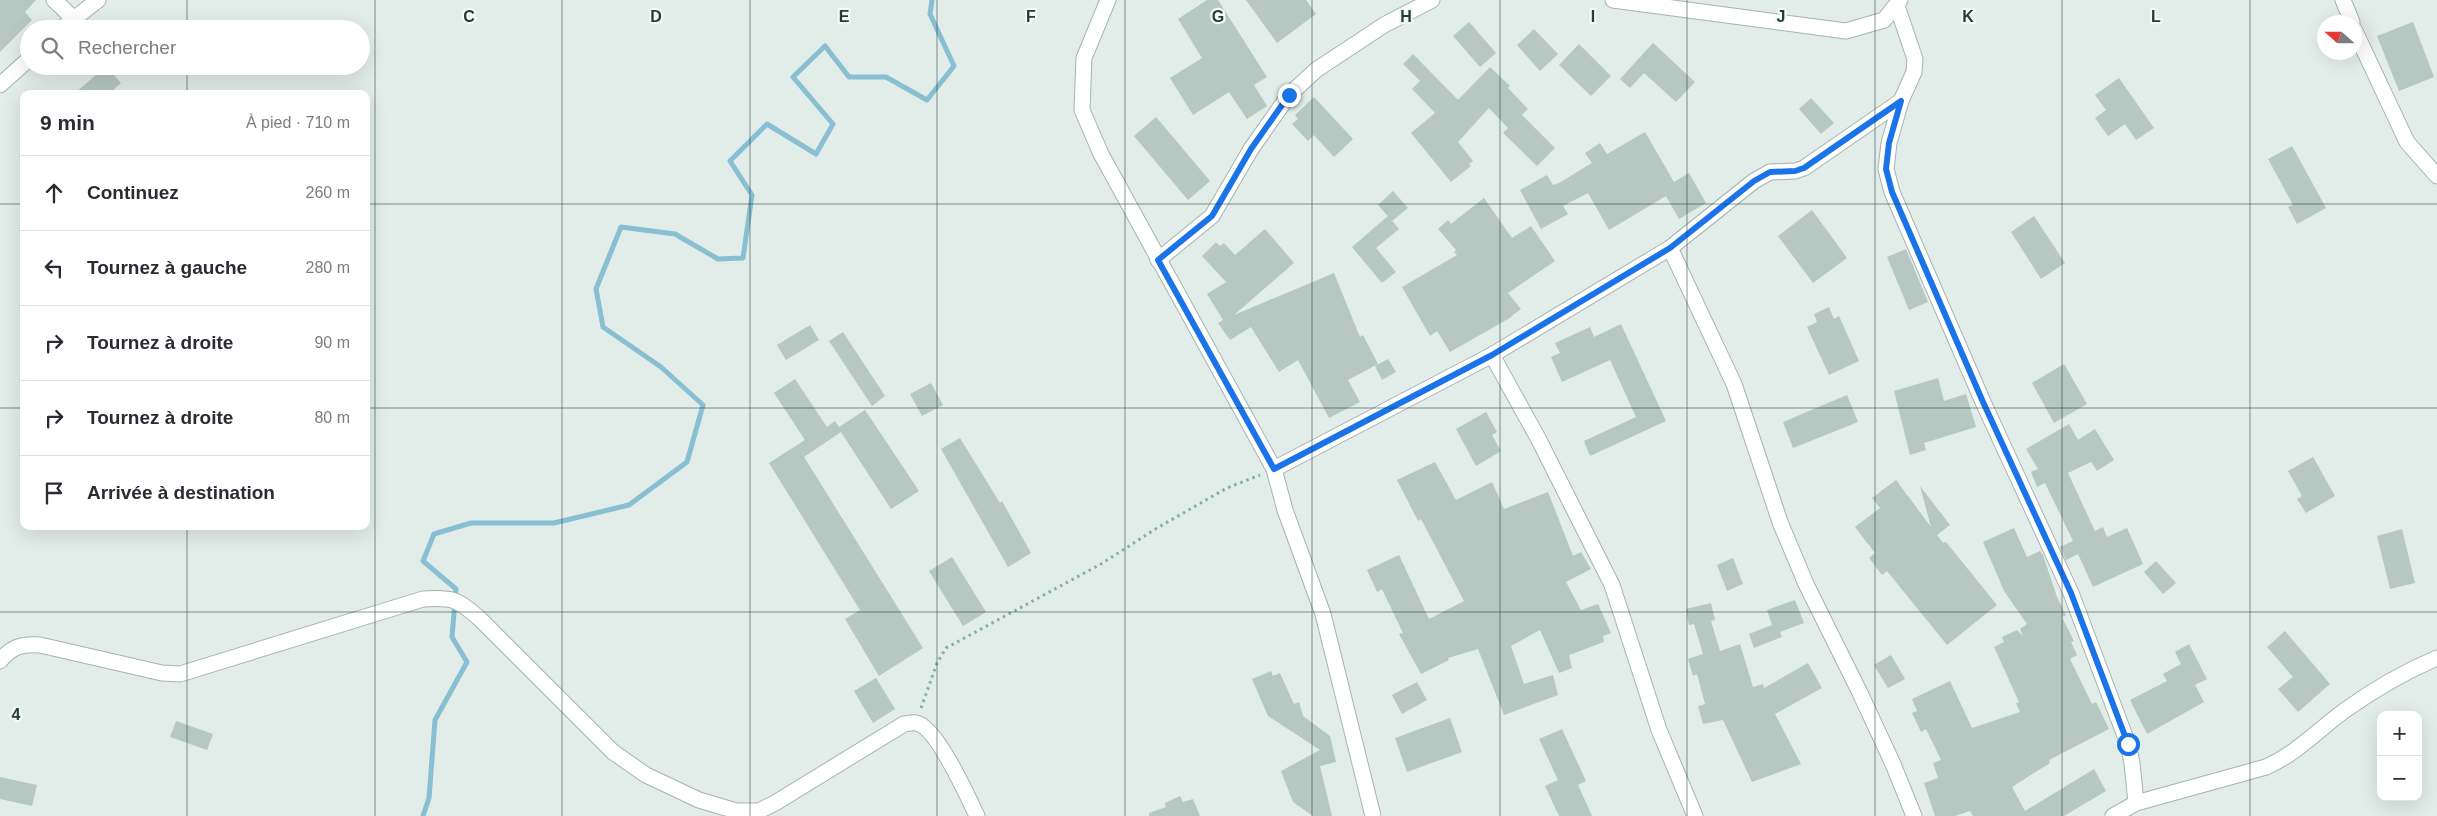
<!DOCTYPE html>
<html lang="fr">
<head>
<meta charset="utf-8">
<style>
	:root { --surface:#fff; --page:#f7f7f7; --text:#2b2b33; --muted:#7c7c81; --line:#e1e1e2 }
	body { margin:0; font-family:Helvetica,sans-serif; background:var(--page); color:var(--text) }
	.controls { position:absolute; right:15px; bottom:15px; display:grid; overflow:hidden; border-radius:10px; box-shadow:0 5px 20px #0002 }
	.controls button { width:45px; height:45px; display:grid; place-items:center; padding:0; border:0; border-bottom:1px solid var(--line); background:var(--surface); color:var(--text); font:25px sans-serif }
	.compass { position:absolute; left:2317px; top:15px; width:45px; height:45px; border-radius:50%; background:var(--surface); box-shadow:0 5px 20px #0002; rotate:291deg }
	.stop { position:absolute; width:15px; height:15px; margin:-11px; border:4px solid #1a73e8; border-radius:50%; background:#fff }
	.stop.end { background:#1a73e8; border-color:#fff; box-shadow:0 1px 5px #0008 }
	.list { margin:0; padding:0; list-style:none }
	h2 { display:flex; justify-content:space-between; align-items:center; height:65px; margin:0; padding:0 20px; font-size:21px }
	h2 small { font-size:16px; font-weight:400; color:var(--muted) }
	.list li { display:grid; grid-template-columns:32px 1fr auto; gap:15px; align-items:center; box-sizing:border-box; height:75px; padding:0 20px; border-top:1px solid var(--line) }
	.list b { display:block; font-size:19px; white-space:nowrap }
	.list em { font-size:16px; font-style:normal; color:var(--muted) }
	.icon { flex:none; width:28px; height:28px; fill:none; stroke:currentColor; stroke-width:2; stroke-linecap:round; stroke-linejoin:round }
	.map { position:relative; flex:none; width:2437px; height:816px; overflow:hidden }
	.search { position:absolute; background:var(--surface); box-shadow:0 5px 20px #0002; left:20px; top:20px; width:350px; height:55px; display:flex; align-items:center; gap:12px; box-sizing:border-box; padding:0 18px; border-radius:28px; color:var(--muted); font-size:19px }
	.panel { position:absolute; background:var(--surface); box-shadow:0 5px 20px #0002; left:20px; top:90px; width:350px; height:440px; border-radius:10px }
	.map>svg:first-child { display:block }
</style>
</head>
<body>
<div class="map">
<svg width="2437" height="816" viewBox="0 0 2437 816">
	<rect width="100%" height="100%" fill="#e2ece9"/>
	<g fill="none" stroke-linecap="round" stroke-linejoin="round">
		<!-- stream -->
		<path stroke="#88bfd3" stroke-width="5" d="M423,816L429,798L435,720L467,662L452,637L456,589L423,561L434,534L471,523H554L629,505L687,462L703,405L661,367L603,327L596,289L621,227L675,234L718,259L743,258L752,195L730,161L767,124L816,154L833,124L793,77L825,46L849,77H886L927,100L954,66L930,14L932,0"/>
	</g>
	<!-- building -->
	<g fill="#b7c7c2">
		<path d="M0,0H36L25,12L32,20L0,52Z"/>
		<path d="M1207,0H1218L1267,77L1254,85L1267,106L1247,119L1229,92L1193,115L1170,78L1202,58L1178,19Z"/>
		<path d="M1246,0H1306L1316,14L1277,43Z"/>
		<path d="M1469,22L1496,53L1480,67L1453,36Z"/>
		<path d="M2413,22L2434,77L2399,91L2377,36Z"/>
		<path d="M1534,29L1558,54L1540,71L1517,45Z"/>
		<path d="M1653,43L1695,82L1676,102L1644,73L1630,88L1620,79Z"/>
		<path d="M1579,44L1611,76L1591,96L1559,65Z"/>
		<path d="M1413,54L1458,100L1490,67L1510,86L1508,88L1528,109L1522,115L1555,148L1537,166L1503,133L1508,128L1489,108L1458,142L1473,161L1469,164L1471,166L1451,182L1411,133L1435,113L1412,89L1420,81L1403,64Z"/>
		<path d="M106,66L121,83L109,94H74Z"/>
		<path d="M2119,78L2154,128L2136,140L2125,124L2108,136L2095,118L2106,110L2095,95Z"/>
		<path d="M1314,97L1353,139L1334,157L1314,135L1308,141L1292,124L1298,119L1295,115Z"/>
		<path d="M1811,98L1834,123L1821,134L1799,109Z"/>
		<path d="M1156,117L1210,181L1188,200L1134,136Z"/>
		<path d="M1645,132L1674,182L1689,173L1706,203L1679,219L1666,196L1609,230L1588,193L1563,206L1568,214L1541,229L1520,190L1547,175L1553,185L1559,183L1592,163L1585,153L1600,143L1607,154Z"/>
		<path d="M2292,146L2326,208L2297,224L2288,207L2293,205L2268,159Z"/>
		<path d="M1393,191L1408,208L1392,221L1378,205Z"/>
		<path d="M1484,198L1512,238L1531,226L1555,261L1508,293L1521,309L1508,319L1450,352L1437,331L1430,336L1402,287L1457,255L1454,252L1456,250L1438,229L1448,220L1451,224Z"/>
		<path d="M1812,210L1847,258L1813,283L1778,236Z"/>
		<path d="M1388,216L1399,229L1376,248L1396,272L1382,283L1352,247Z"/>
		<path d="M2034,216L2065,263L2041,279L2011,232Z"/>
		<path d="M1265,229L1294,263L1234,315L1334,273L1360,337L1363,335L1378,364L1348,380L1360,402L1329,418L1298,360L1279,372L1251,327L1230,340L1218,323L1223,320L1207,294L1226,282L1202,256L1216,242L1220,246L1224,243L1235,255Z"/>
		<path d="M1906,249L1928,302L1909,310L1887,257Z"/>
		<path d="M1829,307L1834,319L1839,316L1859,361L1829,375L1807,327L1817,322L1814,314Z"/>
		<path d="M1621,324L1666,421L1590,456L1584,441L1636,417L1610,360L1562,382L1551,357L1560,353L1555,343L1590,327L1594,337Z"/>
		<path d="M810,325L819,340L786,360L777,345Z"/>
		<path d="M843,332L885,396L872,406L829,341Z"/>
		<path d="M1388,359L1396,372L1382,380L1375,366Z"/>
		<path d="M2064,364L2087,404L2054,423L2032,383Z"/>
		<path d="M1938,378L1944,401L1966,394L1976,427L1924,443L1926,450L1910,455L1894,391Z"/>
		<path d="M795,379L827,427L835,421L839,427L865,410L919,491L891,509L841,432L804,457L923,648L879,676L845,619L860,610L769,463L805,440L774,393Z"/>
		<path d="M931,383L943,405L922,416L910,394Z"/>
		<path d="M1847,395L1858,422L1793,448L1783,422Z"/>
		<path d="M1486,412L1497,432L1492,435L1501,451L1476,466L1456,429Z"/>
		<path d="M2069,424L2078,440L2095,429L2114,460L2097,471L2091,462L2068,473L2095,531L2103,527L2107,537L2127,528L2143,564L2093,587L2078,554L2066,560L2060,547L2073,541L2045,483L2037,487L2031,472L2038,469L2026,449Z"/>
		<path d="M960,438L1000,503L1002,501L1031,553L1008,567L941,449Z"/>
		<path d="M2313,457L2335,496L2306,513L2297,499L2302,496L2288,471Z"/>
		<path d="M1435,462L1456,500L1492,482L1504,509L1548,492L1573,556L1581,552L1591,569L1566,582L1581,610L1598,604L1611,633L1603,636L1604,642L1569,655L1572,668L1559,673L1540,630L1511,646L1524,684L1553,675L1558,695L1504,715L1478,649L1448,658L1449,660L1421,674L1399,634L1403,633L1382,589L1377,592L1367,570L1399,555L1429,619L1464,601L1421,519L1418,521L1397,480Z"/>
		<path d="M1896,480L1931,527L1920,486L1950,525L1937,535L1943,543L1946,542L1997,605L1947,645L1887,571L1882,575L1869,558L1875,553L1855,527L1880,508L1872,498Z"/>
		<path d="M2014,528L2027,557L2040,551L2043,555L2057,597L2066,615L2062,617L2074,641L2071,642L2077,655L2070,659L2092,704L2096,702L2109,729L2049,760L2050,763L2012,787L2025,811L2094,769L2106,791L2064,816H1973L1970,811L1955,816H1935L1924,783L1938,778L1933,763L1941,760L1926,729L1921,732L1912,713L1917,711L1912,699L1950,681L1972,728L2020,712L2016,703L2019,702L1994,647L2004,642L2002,637L2017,630L2023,636L2020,629L2027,624L2004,591L1983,542Z"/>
		<path d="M2402,529L2415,583L2390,589L2377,536Z"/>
		<path d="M952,557L986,612L963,626L929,571Z"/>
		<path d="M1733,558L1743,584L1727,591L1717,565Z"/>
		<path d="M2156,561L2176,583L2163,594L2144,572Z"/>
		<path d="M1795,600L1804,623L1780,632L1782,637L1754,648L1749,634L1772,625L1767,610Z"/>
		<path d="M1711,603L1715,620L1711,621L1720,651L1740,644L1753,687L1763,684L1764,688L1808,663L1822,688L1775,714L1801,764L1752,782L1723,720L1703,724L1698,706L1705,704L1697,674L1693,676L1688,659L1703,654L1694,624L1689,625L1686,609Z"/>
		<path d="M2285,631L2330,684L2298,712L2278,689L2293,677L2267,647Z"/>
		<path d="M2189,644L2207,679L2195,685L2204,702L2147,734L2130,700L2167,681L2163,674L2181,664L2175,652Z"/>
		<path d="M1891,655L1905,679L1888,688L1874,665Z"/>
		<path d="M1271,671L1273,676L1280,673L1294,704L1299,702L1303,716L1330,736L1336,762L1320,766L1332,816H1313L1293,802L1281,771L1320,750L1268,716L1252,679Z"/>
		<path d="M876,678L895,709L873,723L854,691Z"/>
		<path d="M1417,682L1427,700L1402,714L1392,695Z"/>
		<path d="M1450,718L1462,752L1407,772L1395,738Z"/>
		<path d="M176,721L213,734L207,750L170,737Z"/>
		<path d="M1562,729L1586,781L1578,785L1592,816H1559L1545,786L1558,780L1539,739Z"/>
		<path d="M0,777L37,785L32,806L0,799Z"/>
		<path d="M1180,796L1183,802L1193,799L1200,816H1149V813L1166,807L1165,803Z"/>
	</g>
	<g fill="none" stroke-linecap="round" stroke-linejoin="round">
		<defs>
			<g id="minor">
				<path d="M54,0L73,18"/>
				<path d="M1108,0L1084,58L1082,110L1101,154L1274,469L1285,510L1323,614L1373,816"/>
				<path d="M1613,0L1846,31L1884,20L1900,0"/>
				<path d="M2343,0L2352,22"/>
				<path d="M1897,6L1915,59L1914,72L1901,101L1889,143L1886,169L1892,192L1983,402L2071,593L2128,744L2132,763L2136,803"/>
				<path d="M61,29L98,0"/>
				<path d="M2354,29L2407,142L2437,176"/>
				<path d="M0,85L29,59"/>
				<path d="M1670,248L1734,384L1780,522L1806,584L1860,693L1893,764L1914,816"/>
				<path d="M1158,260L1212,216L1251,149L1289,95L1316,70L1384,25L1432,0"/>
				<path d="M1492,355L1539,440L1612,585L1659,730L1695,816"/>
				<path d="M1274,469L1492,355L1670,248L1754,181L1770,172L1795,171L1804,168L1901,101"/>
				<path d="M0,661C12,646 22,644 40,645L162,673L180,674L423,599C453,597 458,599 481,620L613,752L646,775L699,800L736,811H759L775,803L904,724C907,724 913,722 916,723C936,726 968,797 977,816"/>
				<path d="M2113,816L2136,803L2266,767C2296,754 2318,730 2344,711C2373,690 2404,672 2437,658"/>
			</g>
		</defs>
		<!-- minor casing -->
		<use href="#minor" stroke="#a4b4b1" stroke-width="17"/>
		<!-- path -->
		<path stroke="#81b1a7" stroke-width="3" stroke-dasharray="2.5 4" stroke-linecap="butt" d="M921,708L937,663L946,648L1101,564L1157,528L1227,488L1260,475"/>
		<!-- minor -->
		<use href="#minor" stroke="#fff" stroke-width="15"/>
	</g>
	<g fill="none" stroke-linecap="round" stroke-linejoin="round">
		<!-- route -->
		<path stroke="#1a73e8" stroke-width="6" d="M1289,95L1251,149L1212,216L1158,260L1274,469L1492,355L1670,248L1754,181L1770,172L1795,171L1804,168L1901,101L1889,143L1886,169L1892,192L1983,402L2071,593L2128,744"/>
	</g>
	<!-- grid -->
	<path fill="none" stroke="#213e39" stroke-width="1" stroke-opacity="0.55" d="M187,0V29M375,0V816M562,0V816M750,0V816M937,0V816M1125,0V816M1312,0V816M1500,0V816M1687,0V816M1875,0V816M2062,0V816M2250,0V816M187,66V94M0,204H24M366,204H2437M0,408H24M366,408H2437M187,526V816M0,612H2437"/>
	<g font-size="16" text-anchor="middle" font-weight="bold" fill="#213e39" stroke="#f2f9f6" stroke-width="4.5" stroke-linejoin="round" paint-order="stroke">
		<text x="469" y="22">C</text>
		<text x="656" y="22">D</text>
		<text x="844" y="22">E</text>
		<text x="1031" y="22">F</text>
		<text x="1218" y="22">G</text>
		<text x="1406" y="22">H</text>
		<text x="1593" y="22">I</text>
		<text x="1781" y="22">J</text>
		<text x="1968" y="22">K</text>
		<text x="2156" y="22">L</text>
		<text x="16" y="720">4</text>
	</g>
</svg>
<div class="controls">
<button>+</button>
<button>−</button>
</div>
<svg class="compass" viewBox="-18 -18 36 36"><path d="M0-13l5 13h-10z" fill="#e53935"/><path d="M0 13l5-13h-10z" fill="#7c7c81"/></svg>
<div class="stop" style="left:2128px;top:744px"></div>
<div class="stop end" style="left:1289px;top:95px"></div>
<div class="search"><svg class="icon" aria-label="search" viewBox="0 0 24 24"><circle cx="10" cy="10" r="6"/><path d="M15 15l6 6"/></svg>Rechercher</div>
<section class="panel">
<h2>9 min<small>À pied · 710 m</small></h2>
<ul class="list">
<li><svg class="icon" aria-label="ahead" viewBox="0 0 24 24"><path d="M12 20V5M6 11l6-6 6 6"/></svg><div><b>Continuez</b></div><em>260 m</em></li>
<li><svg class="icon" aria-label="left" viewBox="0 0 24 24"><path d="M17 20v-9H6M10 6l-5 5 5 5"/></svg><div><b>Tournez à gauche</b></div><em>280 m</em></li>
<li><svg class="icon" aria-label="right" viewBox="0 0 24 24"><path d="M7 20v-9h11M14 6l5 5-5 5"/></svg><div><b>Tournez à droite</b></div><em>90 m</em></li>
<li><svg class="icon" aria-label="right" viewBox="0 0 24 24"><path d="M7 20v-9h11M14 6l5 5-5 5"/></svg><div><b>Tournez à droite</b></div><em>80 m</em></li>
<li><svg class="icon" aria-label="arrive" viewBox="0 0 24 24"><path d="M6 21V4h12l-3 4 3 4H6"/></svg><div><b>Arrivée à destination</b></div></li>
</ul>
</section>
</div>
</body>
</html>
